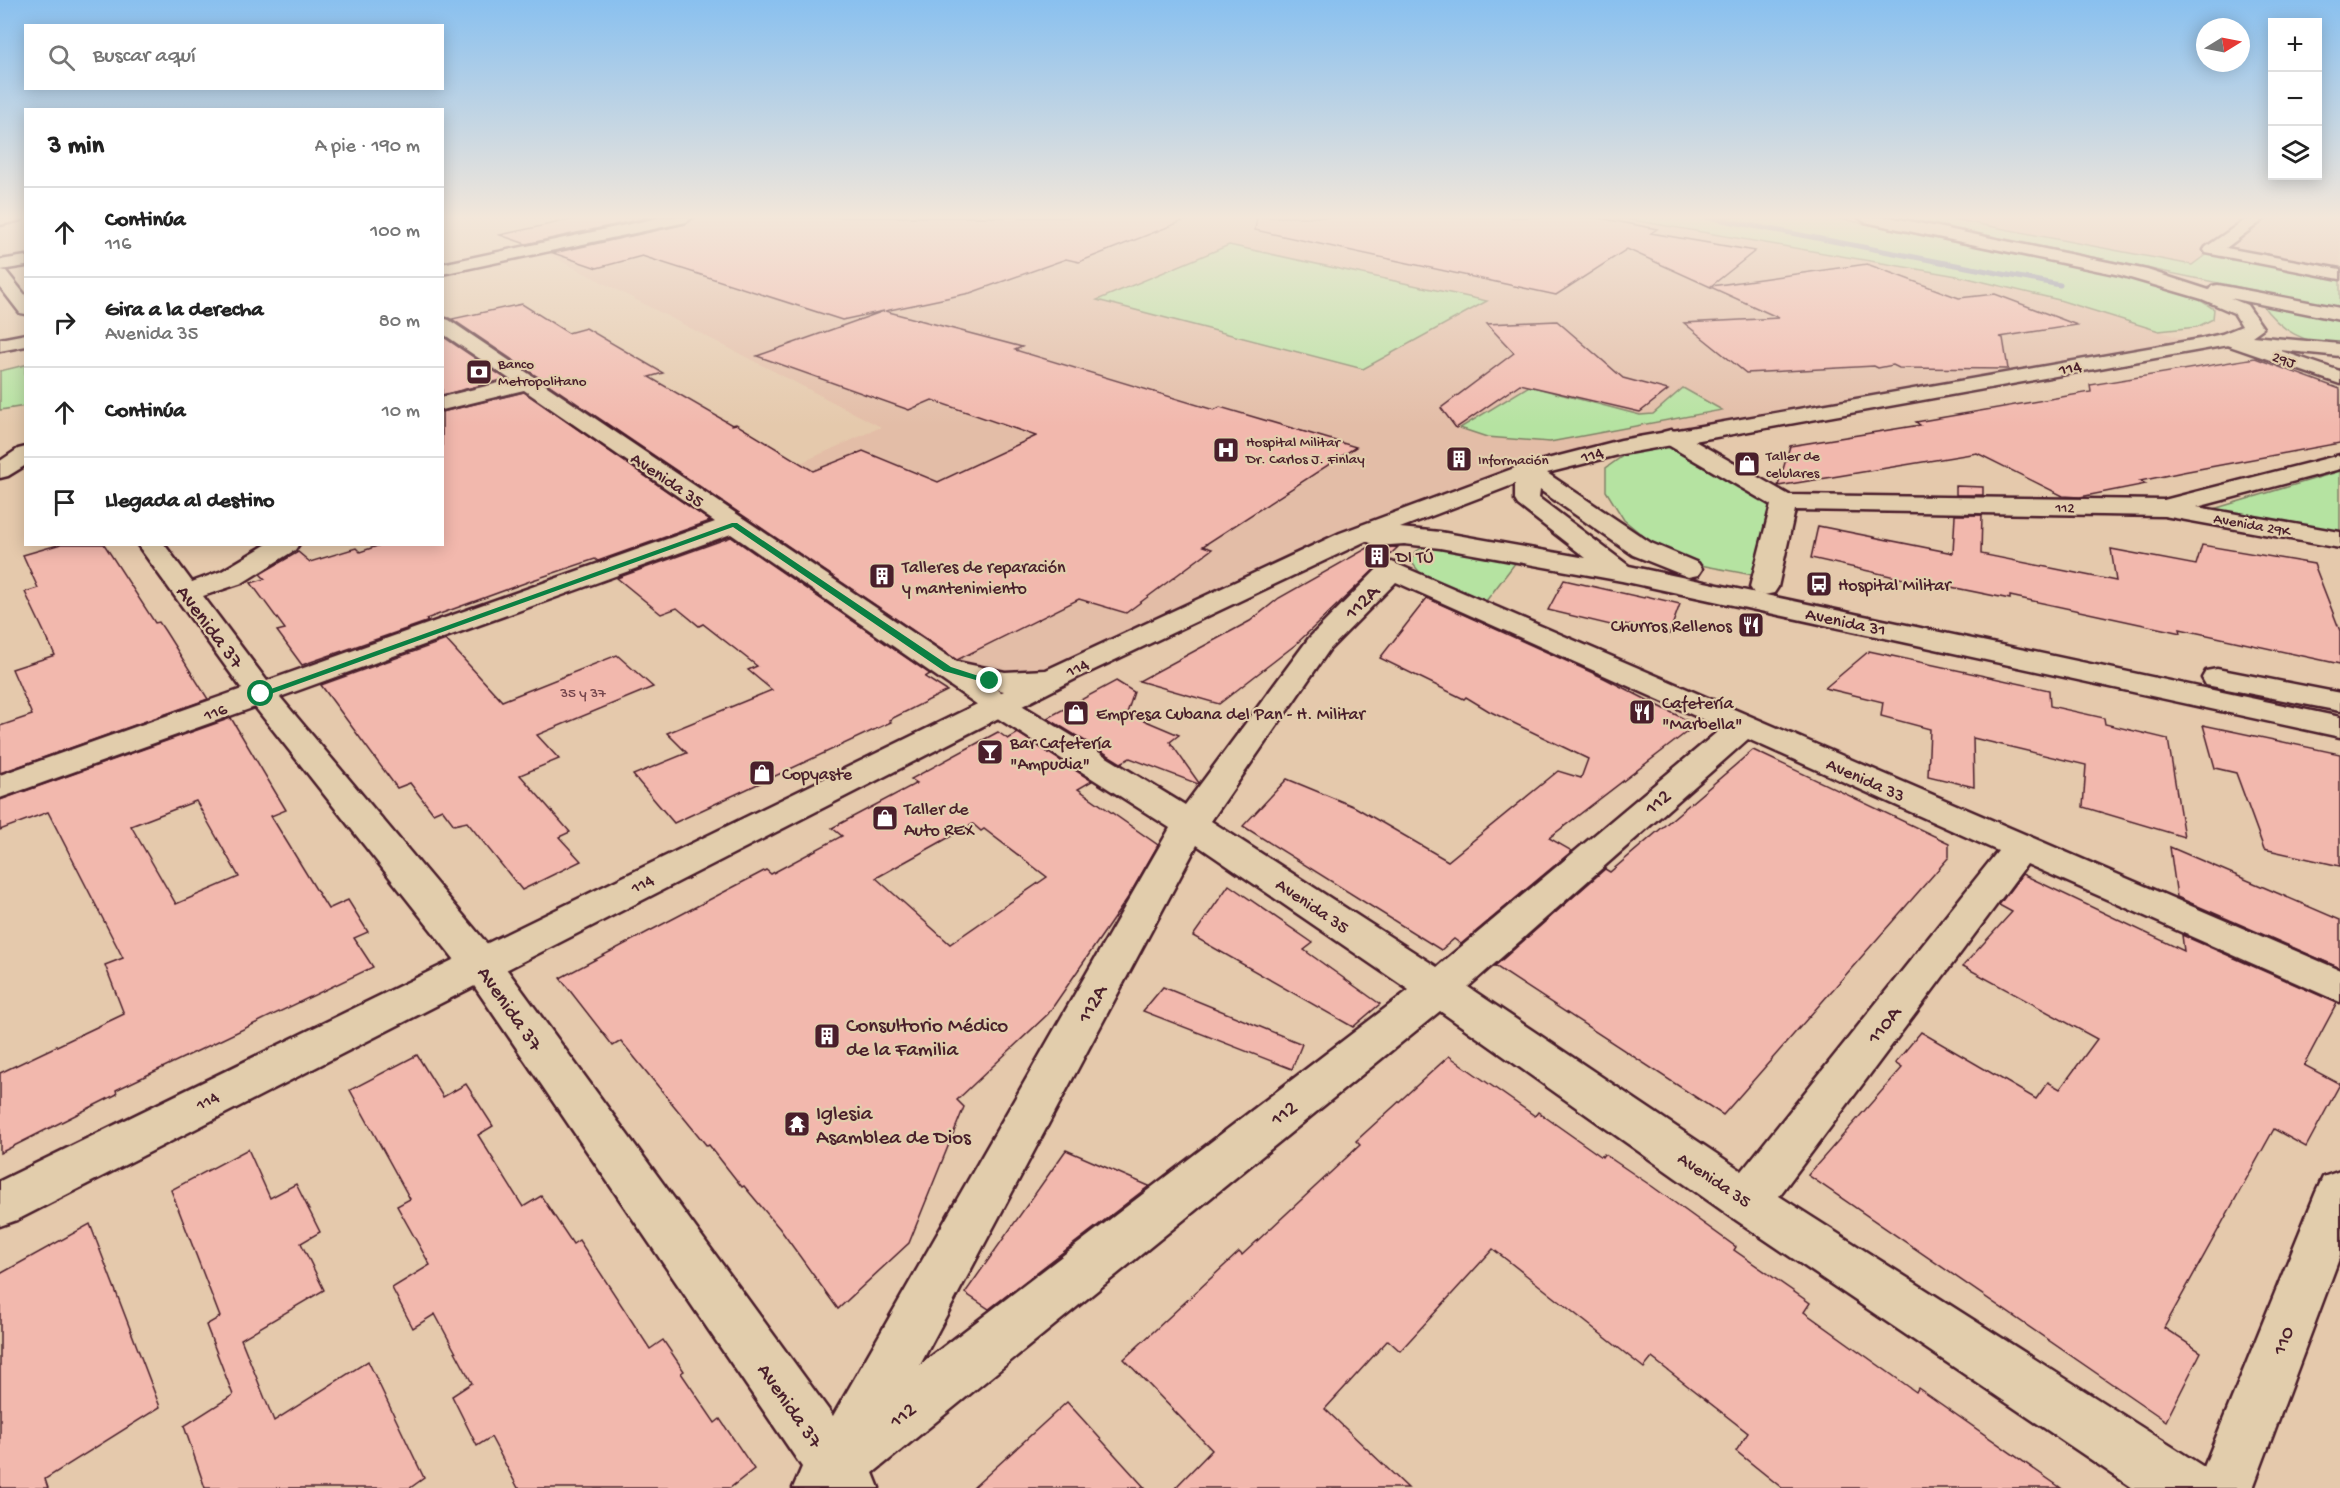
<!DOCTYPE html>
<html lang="es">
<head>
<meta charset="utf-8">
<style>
	:root { --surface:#fff; --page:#f6f6f6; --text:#222; --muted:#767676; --line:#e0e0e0 }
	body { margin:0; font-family:"Gochi Hand",sans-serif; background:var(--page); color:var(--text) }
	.controls { position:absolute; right:18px; top:18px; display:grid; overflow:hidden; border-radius:0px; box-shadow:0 3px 15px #0003 }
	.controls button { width:54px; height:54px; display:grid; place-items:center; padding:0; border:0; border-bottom:2px solid var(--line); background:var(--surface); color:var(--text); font:30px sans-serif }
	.compass { position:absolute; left:2196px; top:18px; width:54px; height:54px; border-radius:50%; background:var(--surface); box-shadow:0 3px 15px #0003; rotate:80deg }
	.stop { position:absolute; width:18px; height:18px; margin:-14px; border:4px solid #0b8043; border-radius:50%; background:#fff }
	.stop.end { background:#0b8043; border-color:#fff; box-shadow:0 2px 6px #0008 }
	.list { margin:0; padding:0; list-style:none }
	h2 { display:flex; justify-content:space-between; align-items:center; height:78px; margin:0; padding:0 24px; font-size:26px }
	h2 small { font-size:20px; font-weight:400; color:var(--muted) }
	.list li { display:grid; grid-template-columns:39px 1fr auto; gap:18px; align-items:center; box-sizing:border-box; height:90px; padding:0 24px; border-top:2px solid var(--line) }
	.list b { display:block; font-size:22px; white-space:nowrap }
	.list p { margin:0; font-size:20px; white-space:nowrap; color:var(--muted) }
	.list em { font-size:20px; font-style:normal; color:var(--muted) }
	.icon { flex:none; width:33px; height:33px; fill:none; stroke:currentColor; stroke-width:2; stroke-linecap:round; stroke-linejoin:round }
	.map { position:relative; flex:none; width:2340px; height:1488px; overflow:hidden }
	.search { position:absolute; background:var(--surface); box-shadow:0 3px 15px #0003; left:24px; top:24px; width:420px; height:66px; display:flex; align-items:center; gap:15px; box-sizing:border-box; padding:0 21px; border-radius:0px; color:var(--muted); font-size:22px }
	.panel { position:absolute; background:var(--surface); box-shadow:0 3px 15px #0003; left:24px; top:108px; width:420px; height:438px; border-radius:0px }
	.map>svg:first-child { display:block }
</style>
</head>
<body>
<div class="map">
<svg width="2340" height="1488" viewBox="0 0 2340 1488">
	<rect width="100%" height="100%" fill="#e5c9ac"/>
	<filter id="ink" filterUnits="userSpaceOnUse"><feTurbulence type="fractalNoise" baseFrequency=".0167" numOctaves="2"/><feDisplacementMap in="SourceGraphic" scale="12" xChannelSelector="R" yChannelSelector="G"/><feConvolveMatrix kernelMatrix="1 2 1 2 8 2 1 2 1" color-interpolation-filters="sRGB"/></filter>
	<g filter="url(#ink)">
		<!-- built -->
		<g fill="#e3bda7">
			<path d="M691,217H1615L1963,277L2116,316L2200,345L1527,471L1378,517L999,705L724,497L881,427L542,251Z"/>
			<path d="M1942,217H2340V274L2192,265Z"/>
		</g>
		<!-- green -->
		<g fill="#b5e3a1" stroke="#808166" stroke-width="1.5">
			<path d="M1615,217H1832L2135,279L2198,299L2214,309L2213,319L2197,327L2159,331L2059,300L1963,277Z"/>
			<path d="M1899,217H1942L2192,265L2212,250L2340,274V308Z"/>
			<path d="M1229,245L1487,301L1363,369L1097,300Z"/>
			<path d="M2260,302L2340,318V346C2304,343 2281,332 2260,302Z"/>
			<path d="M25,365V406L0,410V371Z"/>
			<path d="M1529,386L1640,415L1653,414L1683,388L1722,410L1550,442L1487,437L1460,428Z"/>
			<path d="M1671,446L1770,504L1752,575L1695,564L1653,544L1624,520L1606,491V468L1627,453Z"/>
			<path d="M2340,471V533L2210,510L2334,473Z"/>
			<path d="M1442,546L1516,562L1486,601L1421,574L1413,564L1414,553L1423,547Z"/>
		</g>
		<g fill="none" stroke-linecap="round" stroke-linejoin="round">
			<!-- stream -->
			<path stroke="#7b8aa7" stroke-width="5" d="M1707,217L2060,285"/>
		</g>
		<!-- building -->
		<g fill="#f2b8ad" stroke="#4a1f2b" stroke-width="1.5" fill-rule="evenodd">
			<path d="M583,217H651L526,244L500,235Z"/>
			<path d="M695,217H1188V219L1079,262L1066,259L970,293L885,311L1022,347L1015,350L1214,410L1220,407L1356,447L1203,546L1212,549L1126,613L1079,599L957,660L452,319L522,304L568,333L586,328L663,373L649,377L732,425L736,424L813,471L863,451L938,482L1036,436L932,400L909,410L757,356L884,311L842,320L642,256L597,268L553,253L686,224Z"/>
			<path d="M1257,217H1594L1657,229L1651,233L1755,251L1711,286L1867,264L1959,298L1995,294L2077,325L2000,337L2003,338L2008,369L1899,368L1893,365L1878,368L1874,366L1746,373L1684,323L1779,318L1627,249L1556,295L1255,230Z"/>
			<path d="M1557,321L1623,378L1668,390L1640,412L1520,384L1456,428L1441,408L1514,353L1487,324Z"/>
			<path d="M442,336L506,379L442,395Z"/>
			<path d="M2255,358L2340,389V443L2183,472L2140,481L2146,484L2080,497L2063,496L1977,453L1778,486L1790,446L1920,425L1916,422L2091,392L2090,385Z"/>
			<path d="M524,392L710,521L598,561L595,559L533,580L426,619L429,621L302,665L277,631L285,629L251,583L265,579L260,574L298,552L310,562L356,548L360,552L383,544H442V412Z"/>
			<path d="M1956,486L1983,487V495H1956Z"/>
			<path d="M1955,515H1982L1981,554L2116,581L2111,549L2196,565L2202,545L2314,564L2340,631V664L2180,629L2181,633L2010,596V599L1926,582V584L1811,558L1818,526L1953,553Z"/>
			<path d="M731,537L930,674L925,677L947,691L889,720L891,722L674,823L633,775L687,753L667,733L772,690L748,670L757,666L703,624L699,626L677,608L661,614L617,578Z"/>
			<path d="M61,544H104L155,623L159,622L165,631L208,699L0,773V726L32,715L12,669L55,655L25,592L38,588L23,555Z"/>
			<path d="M1371,546L1377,548L1398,547L1295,645L1219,704L1139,681L1250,621L1279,598Z"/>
			<path d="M1564,580L1644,598L1646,596L1680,604L1669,634L1625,624L1623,628L1548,610Z"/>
			<path d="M1427,598L1604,678L1696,725L1549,838L1572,851L1461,944L1454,939L1441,950L1243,826L1287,779L1355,807L1448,861L1558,771L1581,778L1588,759L1489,711L1466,697L1464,699L1380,658Z"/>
			<path d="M446,640L502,701L617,655L653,687L537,735L559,759L520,775L570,832L559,837L581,861L522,890L467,822L454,825L442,809L433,813L410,783L397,788L321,685Z"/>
			<path d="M1869,651L2049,690L2050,706L2104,718L2105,724L2168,739L2184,837L2083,807L2086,765L1973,738L1974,787L1928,776L1930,729L1881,716L1883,702L1825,688Z"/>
			<path d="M1116,681L1134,692L1127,713L1179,735L1170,742L1199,783L1198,784L1130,758L1121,763L1047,718Z"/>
			<path d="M231,718L286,810L271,816L328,909L348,900L368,932L354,938L373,967L116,1090L117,1094L0,1153V1073L124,1014L105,965L123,958L48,812L0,830V800ZM196,801L239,877L176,904L131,826Z"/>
			<path d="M2203,725L2340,754V866L2264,849L2236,773L2215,768Z"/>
			<path d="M998,732L1008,739L1018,733L1092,781L1078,789L1158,845L1127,899L1048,1014L957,1100L964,1107L909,1243L838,1309L780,1229L744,1186L742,1187L709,1145L707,1146L621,1041L613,1046L560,978L766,870L771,874L842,836L832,828L917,783L911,779ZM973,824L981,831L984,829L1047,877L950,944L876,878Z"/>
			<path d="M1753,750L1949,843V857L1723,1115L1495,966L1605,869L1610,872Z"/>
			<path d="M2170,847L2340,920V968L2177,897Z"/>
			<path d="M2022,874L2184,951L2182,935L2337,1003L2304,1065L2340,1084L2306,1147L2274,1129L2164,1328L2201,1352L2166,1421L1808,1175L1902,1068L1895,1063L1921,1032L2036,1099L2048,1082L2060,1089L2097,1039L1963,966L2012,912L1999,905Z"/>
			<path d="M1229,885L1313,943L1304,950L1380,1004L1353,1027L1193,936Z"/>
			<path d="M1163,987L1302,1044L1292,1069L1143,1011Z"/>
			<path d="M417,1055L443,1097L466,1084L493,1126L478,1135L523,1207L541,1196L573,1244L579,1240L650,1349L663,1340L684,1371L681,1373L715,1423L720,1419L754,1469L730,1488H518L491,1437L477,1446L452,1396L472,1383L435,1314L413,1328L392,1288L430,1265L397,1206L410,1199L350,1090Z"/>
			<path d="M1449,1056L1535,1116L1538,1112L1602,1157L1604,1154L1653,1187L1736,1247L1734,1250L1810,1303L1804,1312L1916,1392L1918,1388L2061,1488H1782L1736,1451L1748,1433L1652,1358L1644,1368L1493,1249L1400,1351L1388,1340L1325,1409L1408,1488H1175L1212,1450L1124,1359L1239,1252L1242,1255L1360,1145L1356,1141Z"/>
			<path d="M248,1149L270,1198L296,1184L320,1232L301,1243L324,1290L241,1339L274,1421L368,1361L424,1478L410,1488H205L184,1426L233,1395L206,1325L220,1317L171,1190Z"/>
			<path d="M1066,1150L1149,1186L989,1309L965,1293Z"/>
			<path d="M90,1224L160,1407L45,1479L48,1488H0V1274Z"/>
			<path d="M1067,1402L1145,1488H973Z"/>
		</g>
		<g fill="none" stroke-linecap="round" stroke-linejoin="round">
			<defs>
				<g id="minor">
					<path d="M0,217H23L21,220L0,225Z"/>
					<path d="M663,217H693L686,222L442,274V264Z"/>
					<path d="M2249,217H2267L2226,248L2340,269V279L2206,253L2204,250L2206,247Z"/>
					<path d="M26,256V266L1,270L6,271L26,296V314L20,313L0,287V260Z"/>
					<path d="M442,318L449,320L1010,698L1185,805L1309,638L1382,564L1392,562L2340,970V1002L2027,864L1779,1196L2204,1467L2316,1192L2323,1177L2340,1171V1256L2253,1488H2133L1730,1216L1440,1011L873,1473L879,1488H793L802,1467L466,974L255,707L0,798V775L242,689L137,544H164L192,582L222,571L267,544H299L295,550L242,583L203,596L267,681L715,522L524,390L442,410V397L511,380L442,333ZM731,534L988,712L1170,828L833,1416L494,952L280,697ZM1396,582L1722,728L1437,967L1211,821L1329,650ZM1748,739L1998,851L1742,1171L1468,987ZM1197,845L1409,990L920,1365Z"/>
					<path d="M2228,333L2340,371V384L2221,343L2218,339L2221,335Z"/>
					<path d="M26,334V346L0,351V339Z"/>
					<path d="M1671,430L1679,432L1789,495L2164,500L2340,455V469L2197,507L2340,532V548L2164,516L1795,510L1778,587L1774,593L1764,595L1754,593L1750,587L1771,505L1663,442L1660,437L1663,432Z"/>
					<path d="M26,447V465L8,476L0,478V461L18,449Z"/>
				</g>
				<g id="major">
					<path d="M1858,217H1889L2147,270L2209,290L2212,286L2218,285L2340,308V320L2230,298L2247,305L2263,328L2252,336L2340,344V356L2228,345L1622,454L1547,473L1651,543L1698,563L1702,569L1698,575L1688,577L1633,555L1540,490L1539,498L1629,566L2340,717V737L1622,581L1440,548L1404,544L1377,546L1366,541L1079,677L17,1220L0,1226V1181L1004,691L937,675L933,669L937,663L948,660L1005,672L1046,670L1340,533L1520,466L1621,440L2200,339L2222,334L2242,326L2234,313L2202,299L2120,275L1865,222ZM1515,484V500L1518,505L1586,558L1440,532L1400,528Z"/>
					<path d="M2217,669L2340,693V711L2206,685L2202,678L2206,671Z"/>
				</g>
			</defs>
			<!-- minor casing -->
			<use href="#minor" stroke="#4a1f2b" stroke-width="5"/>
			<!-- major casing -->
			<use href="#major" stroke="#4a1f2b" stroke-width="5"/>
			<!-- minor -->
			<use href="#minor" fill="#e2cdac" fill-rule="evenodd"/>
			<!-- major -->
			<use href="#major" fill="#e2cdac" fill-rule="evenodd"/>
		</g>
	</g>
	<!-- sky -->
	<linearGradient id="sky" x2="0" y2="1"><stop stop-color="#89c0ef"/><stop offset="0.51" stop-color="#f3e7da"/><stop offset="1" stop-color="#f3e7da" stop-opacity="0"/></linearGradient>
	<rect width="2340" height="426" fill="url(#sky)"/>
	<!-- route -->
	<path fill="#0b8043" d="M732,523H737L951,667L994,681L990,684L944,671L733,527L265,696L257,694Z"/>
	<!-- icons -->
	<defs>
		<symbol id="bank-square" viewBox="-11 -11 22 22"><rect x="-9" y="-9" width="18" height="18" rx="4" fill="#4a1f2b" stroke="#e2cdac"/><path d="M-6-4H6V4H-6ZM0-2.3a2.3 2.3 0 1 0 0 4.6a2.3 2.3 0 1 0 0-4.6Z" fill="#fff"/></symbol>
		<symbol id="hospital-square" viewBox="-11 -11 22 22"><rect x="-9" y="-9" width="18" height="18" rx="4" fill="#4a1f2b" stroke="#e2cdac"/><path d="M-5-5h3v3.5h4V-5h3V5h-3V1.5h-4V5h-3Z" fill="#fff"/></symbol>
		<symbol id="building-square" viewBox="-11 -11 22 22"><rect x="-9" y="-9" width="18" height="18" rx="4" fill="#4a1f2b" stroke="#e2cdac"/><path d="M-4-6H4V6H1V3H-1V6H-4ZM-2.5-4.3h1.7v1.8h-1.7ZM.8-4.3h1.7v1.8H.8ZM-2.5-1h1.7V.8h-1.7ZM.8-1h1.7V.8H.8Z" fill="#fff"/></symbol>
		<symbol id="shop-square" viewBox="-11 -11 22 22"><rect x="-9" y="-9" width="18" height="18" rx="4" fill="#4a1f2b" stroke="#e2cdac"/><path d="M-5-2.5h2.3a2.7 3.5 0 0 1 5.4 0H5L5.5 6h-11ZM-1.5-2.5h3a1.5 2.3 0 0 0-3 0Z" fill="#fff"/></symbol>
		<symbol id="bus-square" viewBox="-11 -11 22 22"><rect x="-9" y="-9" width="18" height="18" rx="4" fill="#4a1f2b" stroke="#e2cdac"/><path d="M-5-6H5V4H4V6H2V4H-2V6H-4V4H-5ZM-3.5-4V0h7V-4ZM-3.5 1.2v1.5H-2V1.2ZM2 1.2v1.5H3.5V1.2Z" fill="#fff"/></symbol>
		<symbol id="restaurant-square" viewBox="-11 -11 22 22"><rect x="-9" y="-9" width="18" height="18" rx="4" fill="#4a1f2b" stroke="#e2cdac"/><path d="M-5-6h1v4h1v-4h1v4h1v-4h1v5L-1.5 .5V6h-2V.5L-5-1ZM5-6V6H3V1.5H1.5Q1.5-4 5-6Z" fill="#fff"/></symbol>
		<symbol id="bar-square" viewBox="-11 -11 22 22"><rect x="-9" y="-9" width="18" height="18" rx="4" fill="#4a1f2b" stroke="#e2cdac"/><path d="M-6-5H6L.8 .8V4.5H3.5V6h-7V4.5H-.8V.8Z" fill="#fff"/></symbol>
		<symbol id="temple-square" viewBox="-11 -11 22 22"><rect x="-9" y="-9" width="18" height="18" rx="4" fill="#4a1f2b" stroke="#e2cdac"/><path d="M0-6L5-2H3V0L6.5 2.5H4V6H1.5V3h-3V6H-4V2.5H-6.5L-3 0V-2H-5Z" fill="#fff"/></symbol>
	</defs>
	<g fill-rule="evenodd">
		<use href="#bank-square" x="464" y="357" width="30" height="30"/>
		<use href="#hospital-square" x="1211" y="435" width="30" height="30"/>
		<use href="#building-square" x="1444" y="444" width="30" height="30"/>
		<use href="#shop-square" x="1732" y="449" width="30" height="30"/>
		<use href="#building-square" x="1362" y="541" width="30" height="30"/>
		<use href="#building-square" x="867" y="561" width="30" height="30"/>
		<use href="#bus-square" x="1804" y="569" width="30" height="30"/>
		<use href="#restaurant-square" x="1736" y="610" width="30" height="30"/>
		<use href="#restaurant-square" x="1627" y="697" width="30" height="30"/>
		<use href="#shop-square" x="1061" y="698" width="30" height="30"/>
		<use href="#bar-square" x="975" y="737" width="30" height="30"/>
		<use href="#shop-square" x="747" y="758" width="30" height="30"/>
		<use href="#shop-square" x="870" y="803" width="30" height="30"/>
		<use href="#building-square" x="812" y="1021" width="30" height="30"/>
		<use href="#temple-square" x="782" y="1109" width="30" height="30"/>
	</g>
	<g text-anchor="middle" stroke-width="4.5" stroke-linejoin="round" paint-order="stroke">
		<!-- far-street labels -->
		<g font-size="15" fill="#4a1f2b" stroke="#e2cdac">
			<text transform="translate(2284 359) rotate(19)" y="5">29J</text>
			<text transform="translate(2065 507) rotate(1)" y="5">112</text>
			<text transform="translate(2252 524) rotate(10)" y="5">Avenida 29K</text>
		</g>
		<!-- far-poi labels -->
		<g font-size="15" fill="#4a1f2b" stroke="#e2cdac" text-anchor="start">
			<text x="498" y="368">Banco<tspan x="498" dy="17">Metropolitano</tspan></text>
			<text x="1246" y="446">Hospital Militar<tspan x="1246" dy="17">Dr. Carlos J. Finlay</tspan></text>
			<text x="1766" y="460">Taller de<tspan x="1766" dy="17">celulares</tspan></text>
			<text x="1478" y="464">Información</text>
		</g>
		<!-- number labels -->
		<g font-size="15" fill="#74454c">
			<text x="583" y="697">35 y 37</text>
		</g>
		<!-- street labels -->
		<g font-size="18" fill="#4a1f2b" stroke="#e2cdac">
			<text transform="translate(2070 367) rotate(-10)" y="6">114</text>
			<text transform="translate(1592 454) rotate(-14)" y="6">114</text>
			<text transform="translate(668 479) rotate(34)" y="6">Avenida 35</text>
			<text transform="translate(1846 621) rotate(12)" y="6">Avenida 31</text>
			<text transform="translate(1077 667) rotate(-25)" y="6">114</text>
			<text transform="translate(215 711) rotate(-20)" y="6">116</text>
			<text transform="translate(1866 779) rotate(24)" y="6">Avenida 33</text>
			<text transform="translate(642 883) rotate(-26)" y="6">114</text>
			<text transform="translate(1313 905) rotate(34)" y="6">Avenida 35</text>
			<text transform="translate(207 1100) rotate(-27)" y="6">114</text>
			<text transform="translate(1715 1179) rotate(34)" y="6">Avenida 35</text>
		</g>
		<!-- poi labels -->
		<g font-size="18" fill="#4a1f2b" stroke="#e2cdac" text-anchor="start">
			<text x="1396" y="562">DI TÚ</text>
			<text x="902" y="572">Talleres de reparación<tspan x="902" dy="21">y mantenimiento</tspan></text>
			<text x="1838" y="590">Hospital Militar</text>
			<text x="1732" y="631" text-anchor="end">Churros Rellenos</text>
			<text x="1662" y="708">Cafetería<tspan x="1662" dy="21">"Marbella"</tspan></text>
			<text x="1096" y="719">Empresa Cubana del Pan - H. Militar</text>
			<text x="1010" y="748">Bar Cafetería<tspan x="1010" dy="21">"Ampudia"</tspan></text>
			<text x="782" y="779">Copyaste</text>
			<text x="904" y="814">Taller de<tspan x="904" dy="21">Auto REX</tspan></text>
		</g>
		<!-- near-street labels -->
		<g font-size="21" fill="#4a1f2b" stroke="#e2cdac">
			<text transform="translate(1361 601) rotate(-45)" y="7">112A</text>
			<text transform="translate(211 626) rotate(53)" y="7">Avenida 37</text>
			<text transform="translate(1657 801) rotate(-41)" y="7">112</text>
			<text transform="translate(1091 1003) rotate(-61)" y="7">112A</text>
			<text transform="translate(511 1008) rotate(55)" y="7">Avenida 37</text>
			<text transform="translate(1883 1024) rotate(-52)" y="7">110A</text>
			<text transform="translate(1283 1112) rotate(-38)" y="7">112</text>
			<text transform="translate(2282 1340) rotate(-69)" y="7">110</text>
			<text transform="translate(791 1405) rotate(55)" y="7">Avenida 37</text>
			<text transform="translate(902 1414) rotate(-39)" y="7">112</text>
		</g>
		<!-- near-poi labels -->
		<g font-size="21" fill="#4a1f2b" stroke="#e2cdac" text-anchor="start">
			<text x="846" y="1031">Consultorio Médico<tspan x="846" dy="24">de la Familia</tspan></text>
			<text x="816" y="1119">Iglesia<tspan x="816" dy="24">Asamblea de Dios</tspan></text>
		</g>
	</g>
</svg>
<div class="controls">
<button>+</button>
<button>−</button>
<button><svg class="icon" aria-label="layers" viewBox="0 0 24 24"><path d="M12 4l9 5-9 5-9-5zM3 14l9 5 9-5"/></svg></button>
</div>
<svg class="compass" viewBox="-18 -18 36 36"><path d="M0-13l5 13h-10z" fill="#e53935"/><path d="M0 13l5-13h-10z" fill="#767676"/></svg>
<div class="stop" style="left:261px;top:694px"></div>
<div class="stop end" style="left:990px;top:681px"></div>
<div class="search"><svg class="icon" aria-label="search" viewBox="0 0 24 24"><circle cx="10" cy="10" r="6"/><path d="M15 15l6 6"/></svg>Buscar aquí</div>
<section class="panel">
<h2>3 min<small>A pie · 190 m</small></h2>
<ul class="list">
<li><svg class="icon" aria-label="ahead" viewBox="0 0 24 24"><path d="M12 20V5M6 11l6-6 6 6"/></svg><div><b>Continúa</b><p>116</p></div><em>100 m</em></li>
<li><svg class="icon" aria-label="right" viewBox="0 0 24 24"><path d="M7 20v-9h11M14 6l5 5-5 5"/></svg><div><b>Gira a la derecha</b><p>Avenida 35</p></div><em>80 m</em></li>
<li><svg class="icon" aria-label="ahead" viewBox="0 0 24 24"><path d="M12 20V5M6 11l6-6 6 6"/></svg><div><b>Continúa</b></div><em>10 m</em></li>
<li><svg class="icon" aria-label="arrive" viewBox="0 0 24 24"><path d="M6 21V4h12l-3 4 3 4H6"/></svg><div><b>Llegada al destino</b></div></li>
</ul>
</section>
</div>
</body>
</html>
